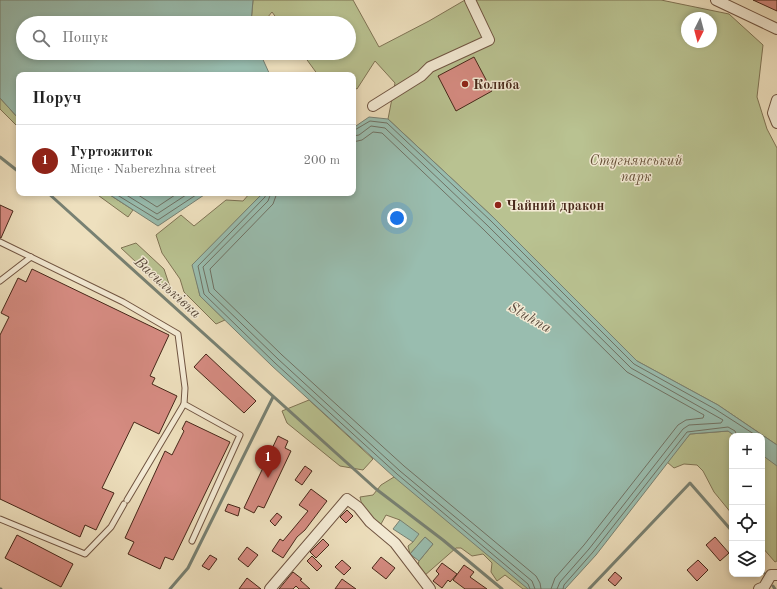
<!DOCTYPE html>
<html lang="uk">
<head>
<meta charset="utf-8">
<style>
	:root { --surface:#fff; --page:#f6f6f6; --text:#222; --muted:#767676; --line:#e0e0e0; --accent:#8f2418 }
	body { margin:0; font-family:"Old Standard TT",serif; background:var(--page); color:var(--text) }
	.controls { position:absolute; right:12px; bottom:12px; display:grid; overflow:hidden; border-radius:8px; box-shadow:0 2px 6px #0003 }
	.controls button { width:36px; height:36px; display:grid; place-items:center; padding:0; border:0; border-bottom:1px solid var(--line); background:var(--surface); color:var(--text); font:20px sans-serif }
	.compass { position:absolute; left:681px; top:12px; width:36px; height:36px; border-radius:50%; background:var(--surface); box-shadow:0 2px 6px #0003; rotate:186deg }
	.you { position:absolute; left:397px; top:218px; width:14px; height:14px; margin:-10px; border:3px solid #fff; border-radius:50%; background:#1a73e8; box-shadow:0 0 0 6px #1a73e833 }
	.badge { display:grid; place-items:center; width:26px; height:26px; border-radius:50%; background:var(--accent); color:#fff; font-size:13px; font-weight:700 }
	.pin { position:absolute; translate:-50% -33px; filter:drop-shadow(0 1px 2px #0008) }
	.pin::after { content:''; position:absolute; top:21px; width:14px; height:12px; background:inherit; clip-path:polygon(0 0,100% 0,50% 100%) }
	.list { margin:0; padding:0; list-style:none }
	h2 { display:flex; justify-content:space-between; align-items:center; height:52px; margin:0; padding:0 16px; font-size:17px }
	h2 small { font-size:13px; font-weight:400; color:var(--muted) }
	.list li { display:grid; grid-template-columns:26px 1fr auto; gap:12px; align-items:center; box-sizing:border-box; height:72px; padding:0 16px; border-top:1px solid var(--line) }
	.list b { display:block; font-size:15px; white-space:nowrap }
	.list p { margin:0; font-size:13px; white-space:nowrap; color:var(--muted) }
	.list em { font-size:13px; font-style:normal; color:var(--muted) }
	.icon { flex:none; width:22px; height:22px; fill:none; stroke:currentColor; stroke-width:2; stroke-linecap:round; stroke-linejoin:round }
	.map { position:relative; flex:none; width:777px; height:589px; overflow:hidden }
	.search { position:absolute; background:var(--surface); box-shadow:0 2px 6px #0003; left:16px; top:16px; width:340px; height:44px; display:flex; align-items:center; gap:10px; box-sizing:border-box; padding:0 14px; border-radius:22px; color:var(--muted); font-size:15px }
	.panel { position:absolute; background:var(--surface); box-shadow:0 2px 6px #0003; left:16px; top:72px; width:340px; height:124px; border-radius:8px }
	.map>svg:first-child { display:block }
</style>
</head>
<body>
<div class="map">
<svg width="777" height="589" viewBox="0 0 777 589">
	<rect width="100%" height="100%" fill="#eee0be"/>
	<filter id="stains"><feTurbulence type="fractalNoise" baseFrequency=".005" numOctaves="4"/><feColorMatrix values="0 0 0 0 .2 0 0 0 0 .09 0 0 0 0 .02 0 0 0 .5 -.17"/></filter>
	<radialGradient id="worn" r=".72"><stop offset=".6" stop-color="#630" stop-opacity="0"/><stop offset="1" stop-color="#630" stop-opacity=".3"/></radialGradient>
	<!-- green -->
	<g fill="#b9c291" stroke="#807455" fill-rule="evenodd">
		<path d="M253,0H353L379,47L429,21L465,0H661L729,14L763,45L757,97L767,129L777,148V445L718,405L637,361L494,218L388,119L395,83L375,61L357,89L353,87V75H318L302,53H349V23H280L272,12L263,23H251ZM687,18H711V42H687Z"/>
		<path d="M0,98L19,119V128L0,109Z"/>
		<path d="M95,193H107L133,210L128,217Z"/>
		<path d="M250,193H265L260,196L193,265L200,296L225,320L216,324L184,292L180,279L162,253L156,235L181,215L194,226L226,200L243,201Z"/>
		<path d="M136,243L164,269L170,287L167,291L121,248Z"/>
		<path d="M309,400L373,459L363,470L340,466L287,423L282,411Z"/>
		<path d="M728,431L743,436H732V514L714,492L703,471L697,465L684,464L674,468L667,462L690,434Z"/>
		<path d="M762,449L777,460V561L775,562L762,547Z"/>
		<path d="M394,477L448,507L528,589H523L505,575L497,581L491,572L492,563L483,554L472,556L461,548H456L424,576L417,568L419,561L433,544L425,537L410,554L408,546L413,542L400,520L386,515L381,524C370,518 362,509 360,497L373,495L381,485Z"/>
	</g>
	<!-- water -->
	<g fill="#99bdaf" stroke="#788173">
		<path d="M0,0H253L251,23H23V53H260L270,75H19V119L0,98Z"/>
		<path d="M369,117L388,119L494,218L637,361L718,405L777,445V466L762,455V436H735L728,431L690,434L596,555L565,589H528L394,477L272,366L200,296L192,265L260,196L265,193H353V128Z"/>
		<path d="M107,193H207L158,226Z"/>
		<path d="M400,520L419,534L413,542L393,529Z"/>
		<path d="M425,537L433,544L419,561L410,554Z"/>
	</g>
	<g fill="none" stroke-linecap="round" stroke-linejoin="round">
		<!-- shore -->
		<g stroke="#707264" stroke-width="1">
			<path d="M353,131L370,121L387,123L491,221L634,364L715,409L757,436"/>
			<path d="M353,136L359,135L371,126L385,128L487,225L631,368L723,420L721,423L689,425L683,429L589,549L560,582L557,589"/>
			<path d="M353,142L362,140L373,132L382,133L483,229L627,372L704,415L703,418L686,420L678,425L584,545L555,578L551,589"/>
			<path d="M114,193L158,220L199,193"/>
			<path d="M123,193L157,214L189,193"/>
			<path d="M135,193L157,207L178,193"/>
			<path d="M266,193L265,197L198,266L204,294L275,363L397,474L528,584L530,589"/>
			<path d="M271,193L268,201L203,267L209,292L278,359L400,471L532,581L535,589"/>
			<path d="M277,193L273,204L210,269L214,289L282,355L404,466L536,576L540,583L541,589"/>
			<path d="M563,589L564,585L593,552L687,432L728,427L735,431L737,436"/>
		</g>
		<!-- stream -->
		<g stroke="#788173" stroke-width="3">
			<path d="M0,157L19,172"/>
			<path d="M48,193L376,489L443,540L502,589"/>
			<path d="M762,570L764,573"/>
			<path d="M773,586L775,589"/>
			<path d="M0,589H1"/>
			<path d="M170,589L188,568L273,397"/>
			<path d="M589,589L690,483L732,531"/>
		</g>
	</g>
	<!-- building -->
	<g fill="#d58b81" stroke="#472719">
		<path d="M753,0H777V11Z"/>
		<path d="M474,57L492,91L456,111L438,76Z"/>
		<path d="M0,205L13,211L1,238H0Z"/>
		<path d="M32,269L169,335L150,376L155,378L152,384L177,396L159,434L134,422L102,488L114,493L96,530L85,525L80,537L0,499V335L9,317L1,313L18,278L26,282Z"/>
		<path d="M206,354L256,401L244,413L194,367Z"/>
		<path d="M186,421L230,442L173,560L165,557L160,569L128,554L134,542L125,538L165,451L172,455L184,431L182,429Z"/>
		<path d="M278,436L288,441L285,448L291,451L264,508L258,506L254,513L244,508Z"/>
		<path d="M305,466L312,471L302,485L295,480Z"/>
		<path d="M311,489L327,501L305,530L297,537L283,558L272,551L280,539L283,541L308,511L299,505Z"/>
		<path d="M228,504L240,508L238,516L225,511Z"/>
		<path d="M347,510L353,516L346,523L340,517Z"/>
		<path d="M277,513L282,517L275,526L270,521Z"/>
		<path d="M17,535L73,564L61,587L5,558Z"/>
		<path d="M715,537L729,553L720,561L706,545Z"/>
		<path d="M323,539L329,545L316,558L310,552Z"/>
		<path d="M247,547L258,555L248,567L238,559Z"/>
		<path d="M210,555L217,559L209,570L202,566Z"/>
		<path d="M312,556L322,566L317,571L307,561Z"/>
		<path d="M381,557L395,568L386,579L372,568Z"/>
		<path d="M342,560L351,568L344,575L335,567Z"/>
		<path d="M698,560L708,570L697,581L687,570Z"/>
		<path d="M442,563L457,574L450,582L448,580L442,588L433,581L439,574L436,571Z"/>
		<path d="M464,565L474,572L470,577L487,589H465L453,580Z"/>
		<path d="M293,572L302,579L300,580L310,589H299L296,586L293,589H279Z"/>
		<path d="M615,572L622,578L615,586L608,580Z"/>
		<path d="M247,578L261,589H239Z"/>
		<path d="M342,579L356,589H335Z"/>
	</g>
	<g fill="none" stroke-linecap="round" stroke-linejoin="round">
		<defs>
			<g id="service">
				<path d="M0,242L123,302L178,334L185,388L184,404L240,435L192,541"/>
				<path d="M0,281L31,257"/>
				<path d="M127,500L184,404"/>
				<path d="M0,519L85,554L111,527L124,504"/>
			</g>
			<g id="minor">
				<path d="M716,0L777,29"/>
				<path d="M777,100L773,113L777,123"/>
				<path d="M373,106L421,76L430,67L489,40L470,0"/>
				<path d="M270,589L347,499L358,507L370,522L395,543L430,589"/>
				<path d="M759,589L764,587L771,575H777"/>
			</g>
		</defs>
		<!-- service casing -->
		<use href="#service" stroke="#715542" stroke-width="7"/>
		<!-- minor casing -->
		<use href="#minor" stroke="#715542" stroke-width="12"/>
		<!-- service -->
		<use href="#service" stroke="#f4ebd5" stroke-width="5"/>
		<!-- minor -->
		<use href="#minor" stroke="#f4ebd5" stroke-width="10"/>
	</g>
	<!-- markers -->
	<g fill="#8f2418" stroke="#f4ebd5" stroke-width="1.5">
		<circle cx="465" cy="84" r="4"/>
		<circle cx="498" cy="205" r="4"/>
	</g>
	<g text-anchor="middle" stroke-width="3" stroke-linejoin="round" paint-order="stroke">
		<!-- poi labels -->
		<g font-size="14" font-weight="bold" fill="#472719" stroke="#f4ebd5" text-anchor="start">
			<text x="473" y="89">Колиба</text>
			<text x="506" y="210">Чайний дракон</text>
		</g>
		<!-- park labels -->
		<g font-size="14" font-style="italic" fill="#644e37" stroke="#f4ebd5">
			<text x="636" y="165">Стугнянський<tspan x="636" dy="16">парк</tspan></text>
		</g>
		<!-- water labels -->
		<g font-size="15" font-style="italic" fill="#5c4c3e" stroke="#f4ebd5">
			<text transform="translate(168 287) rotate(42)" y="5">Васильківка</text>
			<text transform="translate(530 317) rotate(30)" y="5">Stuhna</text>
		</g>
	</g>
	<rect width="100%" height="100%" filter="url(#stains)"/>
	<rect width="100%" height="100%" fill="url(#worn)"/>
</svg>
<div class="controls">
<button>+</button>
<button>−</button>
<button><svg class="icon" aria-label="locate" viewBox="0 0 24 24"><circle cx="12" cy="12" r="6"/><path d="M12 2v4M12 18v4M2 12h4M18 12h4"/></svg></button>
<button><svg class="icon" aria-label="layers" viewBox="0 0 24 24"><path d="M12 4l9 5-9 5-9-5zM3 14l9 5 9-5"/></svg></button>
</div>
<svg class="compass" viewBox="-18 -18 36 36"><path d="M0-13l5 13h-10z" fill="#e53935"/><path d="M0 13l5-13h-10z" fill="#767676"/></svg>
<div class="you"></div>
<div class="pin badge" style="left:268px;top:478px">1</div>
<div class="search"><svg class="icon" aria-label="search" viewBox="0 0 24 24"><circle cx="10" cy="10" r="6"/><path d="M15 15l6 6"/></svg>Пошук</div>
<section class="panel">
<h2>Поруч<small></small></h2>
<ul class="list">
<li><span class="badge">1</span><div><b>Гуртожиток</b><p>Місце · Naberezhna street</p></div><em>200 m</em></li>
</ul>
</section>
</div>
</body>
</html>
